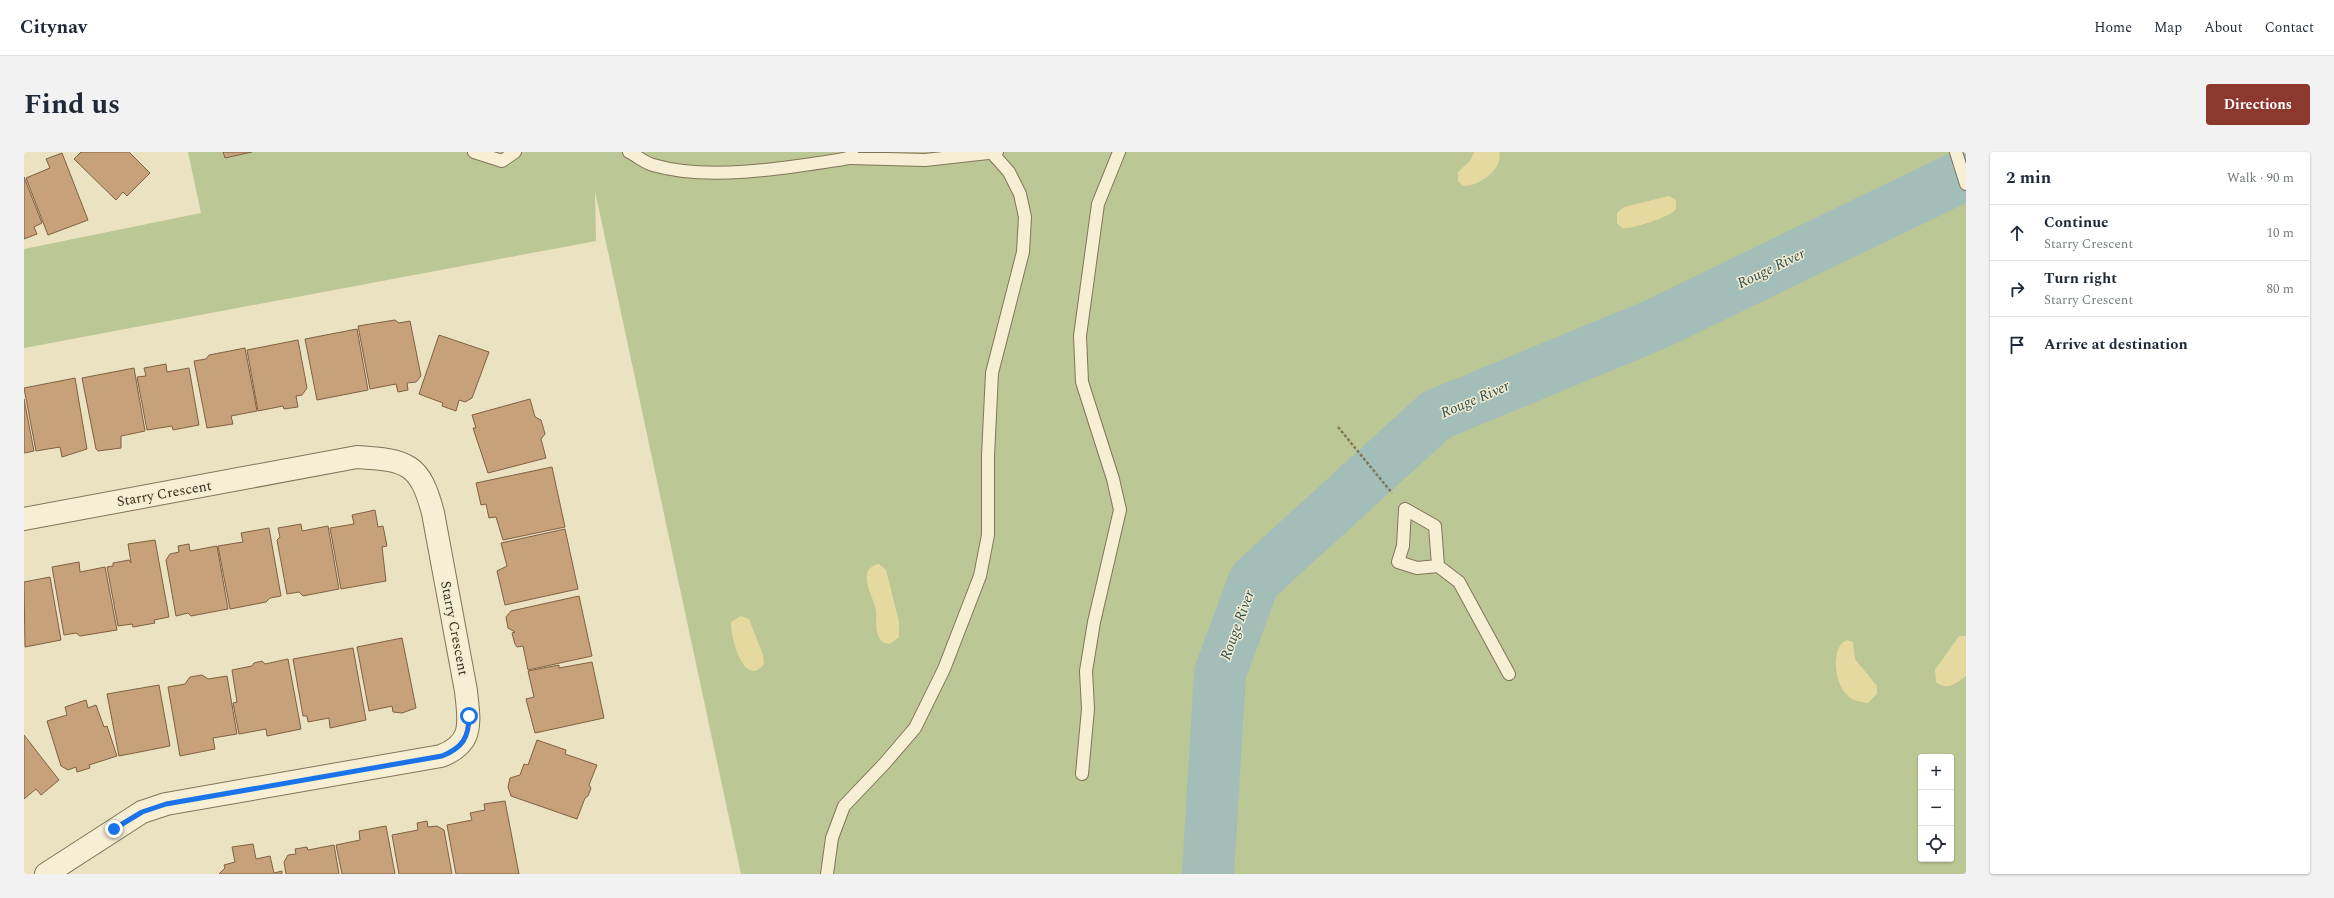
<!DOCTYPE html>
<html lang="en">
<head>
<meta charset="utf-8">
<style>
	:root { --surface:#fff; --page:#f2f2f3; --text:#1f2937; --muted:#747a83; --line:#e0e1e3; --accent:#8d382e }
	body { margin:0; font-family:Spectral,serif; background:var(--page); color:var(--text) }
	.controls { position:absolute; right:12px; bottom:12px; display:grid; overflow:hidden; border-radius:4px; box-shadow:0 1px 3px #0004 }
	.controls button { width:36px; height:36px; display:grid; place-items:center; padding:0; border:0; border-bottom:1px solid var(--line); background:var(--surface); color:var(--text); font:20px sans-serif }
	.stop { position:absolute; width:12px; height:12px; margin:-9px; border:3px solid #1a73e8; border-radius:50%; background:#fff }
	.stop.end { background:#1a73e8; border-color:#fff; box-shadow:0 1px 4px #0008 }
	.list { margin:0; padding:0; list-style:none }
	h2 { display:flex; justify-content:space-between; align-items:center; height:52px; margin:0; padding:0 16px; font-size:17px }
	h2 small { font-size:13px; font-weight:400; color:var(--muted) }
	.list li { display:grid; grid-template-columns:26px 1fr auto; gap:12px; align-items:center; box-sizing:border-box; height:56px; padding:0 16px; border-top:1px solid var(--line) }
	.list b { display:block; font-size:15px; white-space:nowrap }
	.list p { margin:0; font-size:13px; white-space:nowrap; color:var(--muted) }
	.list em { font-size:13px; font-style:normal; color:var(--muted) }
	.icon { flex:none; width:22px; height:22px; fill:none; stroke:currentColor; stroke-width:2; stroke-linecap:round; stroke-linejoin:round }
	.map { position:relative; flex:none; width:1942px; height:722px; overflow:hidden; border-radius:4px }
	header { display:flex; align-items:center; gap:24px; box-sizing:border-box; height:56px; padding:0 20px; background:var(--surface); border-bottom:1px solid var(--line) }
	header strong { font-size:19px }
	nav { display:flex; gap:22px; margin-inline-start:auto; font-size:14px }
	.intro { display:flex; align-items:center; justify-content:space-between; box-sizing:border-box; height:96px; padding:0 24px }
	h1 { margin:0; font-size:28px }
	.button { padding:10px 18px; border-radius:4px; background:var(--accent); color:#fff; font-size:14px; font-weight:700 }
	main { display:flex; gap:24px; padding:0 24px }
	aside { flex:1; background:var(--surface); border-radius:4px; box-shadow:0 1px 3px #0004 }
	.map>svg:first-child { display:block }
</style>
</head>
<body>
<header>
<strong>Citynav</strong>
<nav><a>Home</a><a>Map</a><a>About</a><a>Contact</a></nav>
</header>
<div class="intro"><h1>Find us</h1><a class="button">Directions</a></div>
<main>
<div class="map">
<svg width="1942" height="722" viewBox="0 0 1942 722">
	<rect width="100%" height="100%" fill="#eae2c1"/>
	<!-- green -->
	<path fill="#bcc796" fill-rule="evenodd" d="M164,0H1942V722H717L571,39L572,89L0,196V97L177,61ZM1897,605H1927V707H1897Z"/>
	<!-- sand -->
	<g fill="#e5d9a0">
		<path d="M1450,0H1475C1480,17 1454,35 1439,34L1434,29V20L1446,9Z"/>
		<path d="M1645,44L1652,48V57C1649,64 1606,78 1598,76L1593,71V61L1600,55Z"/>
		<path d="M855,412L862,418L875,470V485L866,492L860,491C850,484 853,469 852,458C849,443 831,417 855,412Z"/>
		<path d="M717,464L725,467L739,503L740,512C720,538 706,484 707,470Z"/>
		<path d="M1935,484H1942V524C1932,532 1923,539 1912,530L1911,518Z"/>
		<path d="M1823,488L1829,490L1831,507L1853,534V542L1844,551C1835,550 1827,548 1821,541C1811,529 1806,495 1823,488Z"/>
	</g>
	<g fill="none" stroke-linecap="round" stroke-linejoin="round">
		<!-- river -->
		<path stroke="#a3bdb8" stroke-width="52" d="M1184,722L1196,521L1230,429L1412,263L1630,173L1942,22"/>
	</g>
	<!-- building -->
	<g fill="#c6a179" stroke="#7f6142">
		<path d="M57,0H105L126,21L103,44L99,40L92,48L50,7Z"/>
		<path d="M199,0H228L201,6Z"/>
		<path d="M38,1L64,68L24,83L2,26L26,16L22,7Z"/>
		<path d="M0,25L18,71L10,75L13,82L0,87Z"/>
		<path d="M371,168L375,171L386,169L397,224L392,230L383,231L384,238L374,240L372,232L346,237L334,174Z"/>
		<path d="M333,177L344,238L293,248L281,187Z"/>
		<path d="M415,183L465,200L448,246L441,250L435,248L432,259L418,254L419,251L395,242Z"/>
		<path d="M274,188L283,236L278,243L272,244L274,255L260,257L259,254L234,259L223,198Z"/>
		<path d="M221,196L233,259L207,264L209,272L183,276L170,209L182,207L185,203Z"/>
		<path d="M142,212L143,220L165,216L175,273L149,278L148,274L123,278L113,225L122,224L120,216Z"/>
		<path d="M110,216L121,279L97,284V296L74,299L72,297L58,226Z"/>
		<path d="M51,226L63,297L38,305L36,295L12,299L0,236Z"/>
		<path d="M0,247L10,299L0,301Z"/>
		<path d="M506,247L511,265L517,268L521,282L517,287L522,306L464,321L449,276H452L448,263Z"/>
		<path d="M528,315L541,375L479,388L472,365L465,366L462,352L457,353L452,331Z"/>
		<path d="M351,358L354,375L359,374L363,394L358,395L362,429L317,437L306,376L330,372L328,363Z"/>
		<path d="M277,372L278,379L304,374L315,437L279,444L275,440L263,442L253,388L256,385L254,376Z"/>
		<path d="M245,376L257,444L246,446L242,450L206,457L194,394L219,390L217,381Z"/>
		<path d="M541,377L554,437L481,453L473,419L483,414L477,391Z"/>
		<path d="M131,388L145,465L130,468L131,471L109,475L108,472L94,474L83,415L89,414V411L105,408L107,411L104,392Z"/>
		<path d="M165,392L166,399L193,394L204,457L167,464L164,461L152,464L142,408L146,402L155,400L154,394Z"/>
		<path d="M55,410L56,420L81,415L93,478L56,484L52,481L40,483L28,415Z"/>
		<path d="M26,425L37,488L1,495L0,430Z"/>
		<path d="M555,444L568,504L504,518L499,494L493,495L491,492L488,481L491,480L484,476L482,465L487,459Z"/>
		<path d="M378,486L392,556L378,561L369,560L368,554L345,559L333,495Z"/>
		<path d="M329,496L342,568L306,576L305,566L284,570L283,564H279L269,507Z"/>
		<path d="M264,507L277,577L243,584L242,577L215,582L209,551L213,550L208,518L228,514L230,511L238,509L241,512Z"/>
		<path d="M568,510L580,566L511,581L502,547L510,545L504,519L535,513V516Z"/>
		<path d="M178,523L184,527L203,524L213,582L189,586L191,597L156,604L144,535L161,532L166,525Z"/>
		<path d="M135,533L146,594L95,604L83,542Z"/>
		<path d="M62,548L64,556L72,553L80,575L83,574L93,604L65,613L66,616L53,620L52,615L44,618L37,614L23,569L43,563L41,555Z"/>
		<path d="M0,583L35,628L17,643L12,637L0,647Z"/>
		<path d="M513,588L542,598L541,602L573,613L565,633L567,636L564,644L561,646L553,667L487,644L484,635L486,626L496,623L500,612L504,613Z"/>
		<path d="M481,649L495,722H432L423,673L448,668L446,661L461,658L460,652Z"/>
		<path d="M403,669L404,675L413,674L420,678L428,722H375L368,683L394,678L393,671Z"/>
		<path d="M362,674L371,722H318L312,693L336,688L335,679Z"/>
		<path d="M229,692L232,707L246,704L250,721L258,719V722H195L201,716L200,713L211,710L208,695Z"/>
		<path d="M310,693L315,722H262L260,710L264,703L272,702L271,697L283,695L284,698Z"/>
	</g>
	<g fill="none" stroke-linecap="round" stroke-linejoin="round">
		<defs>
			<g id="lane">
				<path d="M450,0L478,9L491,0"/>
				<path d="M605,0C613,4 621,11 629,13C686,30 768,15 826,6"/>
				<path d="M828,0L826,6L901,8L973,0"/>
				<path d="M1932,0L1942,32"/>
				<path d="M1414,414L1393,416L1374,410L1379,394L1381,357L1411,374L1414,414L1435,430L1485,522"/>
				<path d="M1058,622L1064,557L1062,519L1070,470L1096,358L1089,327L1058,230L1056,184L1074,52L1095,0"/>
				<path d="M803,722L808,686L820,654L861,611L891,576L920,517L956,424L964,383V304L968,221L999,100L1001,65L996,42L985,20L969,2"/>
			</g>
			<path id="street" d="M0,367L333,305C383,308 396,311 409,361L442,539C445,569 451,591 417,604L142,652L118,660L22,722"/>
		</defs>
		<!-- lane casing -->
		<use href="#lane" stroke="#82745a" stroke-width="14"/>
		<!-- street casing -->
		<use href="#street" stroke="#82745a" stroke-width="24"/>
		<!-- path -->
		<path stroke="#82745a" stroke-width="2.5" stroke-dasharray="3 2" stroke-linecap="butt" d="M1314,275L1368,341"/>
		<!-- lane -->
		<use href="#lane" stroke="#f6efd3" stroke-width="12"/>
		<!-- street -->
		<use href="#street" stroke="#f6efd3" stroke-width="22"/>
	</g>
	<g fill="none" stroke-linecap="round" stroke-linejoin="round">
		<!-- route -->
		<path stroke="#1a73e8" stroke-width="5" d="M90,677L118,660L142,652L418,604C438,596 445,586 445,564"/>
	</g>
	<g text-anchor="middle" stroke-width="3" stroke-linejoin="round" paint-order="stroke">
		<!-- street labels -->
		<g font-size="14" fill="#332a1d" stroke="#f2ecd0">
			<text transform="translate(140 341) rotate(-10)" y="5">Starry Crescent</text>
			<text transform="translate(431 476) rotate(79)" y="5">Starry Crescent</text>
		</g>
		<!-- water labels -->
		<g font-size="15" font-style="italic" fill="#2d5052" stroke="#f2ecd0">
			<text transform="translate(1747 116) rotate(-26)" y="5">Rouge River</text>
			<text transform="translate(1451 247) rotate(-23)" y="5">Rouge River</text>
			<text transform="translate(1213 473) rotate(-70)" y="5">Rouge River</text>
		</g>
	</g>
</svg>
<div class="controls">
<button>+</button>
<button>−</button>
<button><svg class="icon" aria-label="locate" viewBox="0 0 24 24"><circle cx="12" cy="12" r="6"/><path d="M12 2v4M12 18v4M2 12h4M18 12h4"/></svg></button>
</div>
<div class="stop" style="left:445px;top:564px"></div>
<div class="stop end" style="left:90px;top:677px"></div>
</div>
<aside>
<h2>2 min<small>Walk · 90 m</small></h2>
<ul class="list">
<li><svg class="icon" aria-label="ahead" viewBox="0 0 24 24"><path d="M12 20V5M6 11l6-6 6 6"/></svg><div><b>Continue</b><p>Starry Crescent</p></div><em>10 m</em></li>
<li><svg class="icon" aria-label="right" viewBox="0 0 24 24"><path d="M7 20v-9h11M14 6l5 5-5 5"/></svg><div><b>Turn right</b><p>Starry Crescent</p></div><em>80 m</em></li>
<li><svg class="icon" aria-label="arrive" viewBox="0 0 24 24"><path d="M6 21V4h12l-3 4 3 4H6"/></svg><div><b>Arrive at destination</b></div></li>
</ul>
</aside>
</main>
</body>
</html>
